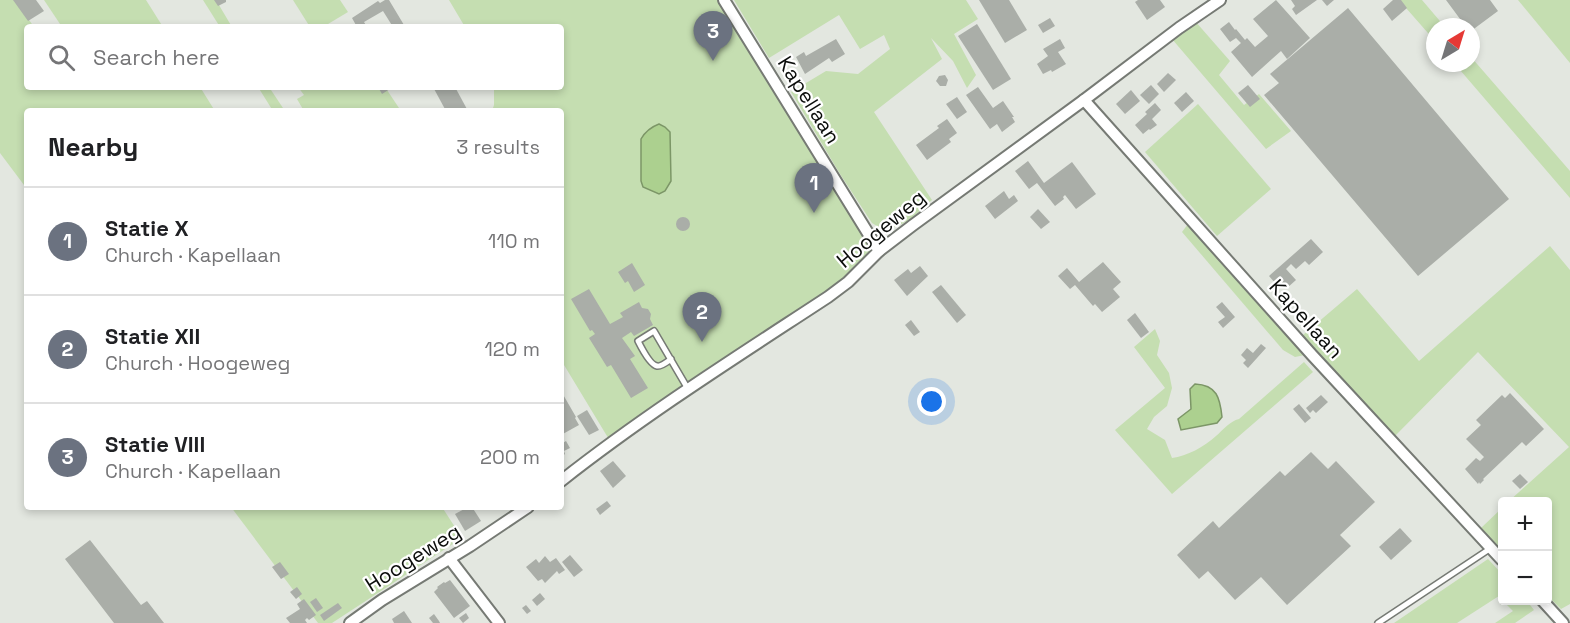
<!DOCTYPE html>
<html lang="en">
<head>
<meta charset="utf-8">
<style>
	:root { --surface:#fff; --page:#f2f2f2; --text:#202124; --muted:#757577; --line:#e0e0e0; --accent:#0b8043 }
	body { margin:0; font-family:"Space Grotesk",sans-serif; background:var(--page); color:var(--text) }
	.controls { position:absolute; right:18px; bottom:18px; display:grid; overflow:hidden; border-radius:6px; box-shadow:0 3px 9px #0003 }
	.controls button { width:54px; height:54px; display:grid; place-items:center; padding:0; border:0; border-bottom:2px solid var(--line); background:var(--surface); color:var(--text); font:30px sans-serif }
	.compass { position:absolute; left:1426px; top:18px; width:54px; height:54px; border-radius:50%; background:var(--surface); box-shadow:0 3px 9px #0003; rotate:38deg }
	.you { position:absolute; left:932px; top:402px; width:21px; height:21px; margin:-15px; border:4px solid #fff; border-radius:50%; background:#1a73e8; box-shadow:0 0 0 9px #1a73e833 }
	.badge { display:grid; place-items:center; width:39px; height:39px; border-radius:50%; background:var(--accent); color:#fff; font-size:20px; font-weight:700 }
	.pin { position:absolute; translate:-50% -50px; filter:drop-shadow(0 2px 3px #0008) }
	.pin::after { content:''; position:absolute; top:32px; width:21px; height:18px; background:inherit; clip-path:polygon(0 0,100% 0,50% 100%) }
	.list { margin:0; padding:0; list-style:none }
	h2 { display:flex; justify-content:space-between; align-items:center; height:78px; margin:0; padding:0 24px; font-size:26px }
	h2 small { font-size:20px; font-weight:400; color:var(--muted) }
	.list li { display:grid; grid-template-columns:39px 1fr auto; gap:18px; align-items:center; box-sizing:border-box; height:108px; padding:0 24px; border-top:2px solid var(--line) }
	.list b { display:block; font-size:22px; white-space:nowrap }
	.list p { margin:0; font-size:20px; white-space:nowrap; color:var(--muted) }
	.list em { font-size:20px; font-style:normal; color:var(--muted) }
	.icon { flex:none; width:33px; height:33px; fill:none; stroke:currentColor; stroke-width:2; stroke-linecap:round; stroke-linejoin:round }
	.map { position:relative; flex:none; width:1570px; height:623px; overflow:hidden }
	.search { position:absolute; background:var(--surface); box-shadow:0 3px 9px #0003; left:24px; top:24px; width:540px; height:66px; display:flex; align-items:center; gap:15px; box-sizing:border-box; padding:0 21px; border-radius:6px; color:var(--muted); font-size:22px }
	.panel { position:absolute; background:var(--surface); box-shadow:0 3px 9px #0003; left:24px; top:108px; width:540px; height:402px; border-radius:6px }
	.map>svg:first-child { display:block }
</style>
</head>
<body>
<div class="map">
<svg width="1570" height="623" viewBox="0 0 1570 623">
	<rect width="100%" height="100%" fill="#e3e7e0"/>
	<!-- green -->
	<g fill="#c5deb1">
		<path d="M0,0H15L34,27H27V87H200L215,111H27V189L0,153Z"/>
		<path d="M44,0H146L163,27H62Z"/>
		<path d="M203,0H216L232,27H220Z"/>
		<path d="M293,0H340L348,12L323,27H310Z"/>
		<path d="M449,0H722L872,252L827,293L610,441L561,360V111H492L494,105V87H561V27H465Z"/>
		<path d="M734,0H966L978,19L954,34L976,75L967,88L953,61L931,38L942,59L874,112L932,200C916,214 894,239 872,223L840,174L791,92L826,71L858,74L890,49L884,35L860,49L839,15L769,58Z"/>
		<path d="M1399,0H1422L1445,27H1435V41Z"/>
		<path d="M1518,0H1570V63Z"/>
		<path d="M1195,21L1230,61L1219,75L1244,105L1259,94L1291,131L1266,149L1172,39Z"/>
		<path d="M1471,57L1570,171V198L1454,63H1471Z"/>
		<path d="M258,87H269L285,111H273Z"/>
		<path d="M298,87H385L401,111H304L297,99L304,95Z"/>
		<path d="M1198,104L1271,189L1217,236L1145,152Z"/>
		<path d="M1188,224L1305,355L1295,357L1283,350L1182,232Z"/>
		<path d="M1550,246L1570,270V604L1561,609L1548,596V502L1509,501L1569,447L1478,352L1395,436L1303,335L1357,289L1419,361Z"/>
		<path d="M1155,329L1160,341L1157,355L1169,373L1172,388L1167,406L1154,417L1147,429L1165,440L1172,458C1187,456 1204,447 1216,436C1223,430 1230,421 1239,419L1304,362L1313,372L1172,494L1115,430L1165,388L1134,347Z"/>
		<path d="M231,507H442L462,538L332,623H318Z"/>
		<path d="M1502,508V550L1481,528Z"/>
		<path d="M1488,559L1502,574V594L1457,623H1394Z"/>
		<path d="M1507,601H1527L1534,610L1515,623H1495L1513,611L1504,602Z"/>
	</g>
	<!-- water -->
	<g fill="#acd08f" stroke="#7c9667" stroke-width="1.5">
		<path d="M659,124L665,127L670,132L671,181L665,191L659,194L643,187L641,181V139C645,132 651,127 659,124Z"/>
		<path d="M1195,384C1217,385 1220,398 1222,417L1217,423L1181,430L1178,419L1191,409L1190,389Z"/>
	</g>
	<!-- building -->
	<g fill="#aaaea8">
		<path d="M13,0H36L44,11L28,21Z"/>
		<path d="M214,0H226V2L218,6Z"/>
		<path d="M385,0H389L404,25L401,27H393L383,11L364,22L367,27H357L352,18L378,1L380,3Z"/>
		<path d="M979,0H1009L1027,30L1005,43Z"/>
		<path d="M1138,0H1160L1165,7L1147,20L1135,2Z"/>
		<path d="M1276,0L1310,38L1287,59L1281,51L1252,77L1231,52L1241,43L1236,38L1230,42L1220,29L1229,22L1235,30L1236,29L1245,40L1247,38L1255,47L1268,36L1253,19Z"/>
		<path d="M1291,0H1317L1296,15L1292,9L1295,6Z"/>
		<path d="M1322,0H1334L1327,6Z"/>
		<path d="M1393,0H1401L1407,8L1392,21L1383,9Z"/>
		<path d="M1446,0H1490L1498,11L1471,31V27H1466Z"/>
		<path d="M1348,8L1509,199L1418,276L1264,95L1279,83L1270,74Z"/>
		<path d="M1050,18L1055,26L1043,33L1038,25Z"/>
		<path d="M977,24L1011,79L993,90L958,36Z"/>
		<path d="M836,39L845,54L832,62L829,58L805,74L796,57L804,52L806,56Z"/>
		<path d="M1060,39L1065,48L1058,52L1066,64L1052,72L1051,70L1043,74L1037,64L1048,56L1043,49Z"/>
		<path d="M1168,73L1176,80L1164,92L1157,84Z"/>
		<path d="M945,75L948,80L946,86H940L936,81L939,76Z"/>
		<path d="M1151,85L1159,94L1149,104L1140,95Z"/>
		<path d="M1248,85L1260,99L1250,107L1238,93Z"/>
		<path d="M378,87H393L382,94Z"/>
		<path d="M433,87H455L468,111H446Z"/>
		<path d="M978,87L993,108L1003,101L1014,117H1012L1015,122L1002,132L997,124L990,129L966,95Z"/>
		<path d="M1131,90L1140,101L1125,114L1116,104Z"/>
		<path d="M1186,92L1194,101L1182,112L1174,103Z"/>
		<path d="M957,97L967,112L957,119L946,104Z"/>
		<path d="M1155,103L1161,110L1152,119L1157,125L1150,130L1149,129L1143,134L1135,125L1147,114L1145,112Z"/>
		<path d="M947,119L957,133L949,139L951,142L927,160L916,145L939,128L937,126Z"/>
		<path d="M1028,161L1044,183L1072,162L1096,194L1076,209L1065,195L1063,197L1064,199L1055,206L1037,183L1029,189L1015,171Z"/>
		<path d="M1004,191L1009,199L1014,195L1018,201L995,219L985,206Z"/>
		<path d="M1038,209L1050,222L1041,229L1030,217Z"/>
		<circle cx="683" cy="224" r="7"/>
		<path d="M1311,239L1323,252L1309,265L1305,261L1296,269L1291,264L1286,269L1296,280L1287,288L1281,282L1277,285L1269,276Z"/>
		<path d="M1103,262L1121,282L1113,289L1120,297L1102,312L1095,304L1093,306L1075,285L1070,289L1058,276L1067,268L1079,282Z"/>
		<path d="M632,263L645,285L634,292L628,281L625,283L618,272Z"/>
		<path d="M920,266L928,276L907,296L894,280L908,269L911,273Z"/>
		<path d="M941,285L966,315L957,323L932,292Z"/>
		<path d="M589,289L610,324L623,317L620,313L639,302L642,308L648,309L651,314L650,319L653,325L634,336L631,332L622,338L635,356L630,359L648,388L631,398L611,365L607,367L589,338L595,334L592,330L590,331L571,299Z"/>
		<path d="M1222,302L1235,317L1223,328L1218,322L1225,317L1216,307Z"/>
		<path d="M1135,313L1149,332L1141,338L1127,320Z"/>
		<path d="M911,320L920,332L914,336L905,325Z"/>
		<path d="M1261,344L1266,348L1248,368L1243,363L1246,360L1241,355L1247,348L1253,353Z"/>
		<path d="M561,391L576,417L575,418L579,425L561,435Z"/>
		<path d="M1510,393L1544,429L1526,446L1522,442L1483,479L1484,480L1480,484L1479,482L1478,484L1465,469L1476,458L1480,461L1484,457L1466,439L1481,425L1476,420L1502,395L1505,398Z"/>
		<path d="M1321,395L1328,402L1316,413L1313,410L1310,413L1306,408Z"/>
		<path d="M1299,404L1311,418L1305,423L1293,409Z"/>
		<path d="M587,410L599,430L589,435L577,416Z"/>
		<path d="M566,441L570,448L564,451L565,454L561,457V444Z"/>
		<path d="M1311,452L1328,469L1336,461L1375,502L1340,535L1351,546L1287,605L1261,577L1235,600L1208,571L1199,579L1177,555L1213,521L1219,528L1280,471L1285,476Z"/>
		<path d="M613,461L626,476L613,488L600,471Z"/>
		<path d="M1520,474L1528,482L1520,489L1512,481Z"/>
		<path d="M607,501L611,506L600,515L596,509Z"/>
		<path d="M468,507H472L481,521L465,531L455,514Z"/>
		<path d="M1400,528L1412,541L1391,560L1379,547Z"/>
		<path d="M90,540L141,605L147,601L164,623H114L65,559Z"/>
		<path d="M570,555L583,570L574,577L562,562Z"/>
		<path d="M545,556L550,562L556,558L565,570L559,574L557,571L545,583L542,579L538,581L526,567L536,559L539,563Z"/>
		<path d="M280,562L289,574L281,579L272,567Z"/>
		<path d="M450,580L470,606L454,618L434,592L438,588L437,587L444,582L445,583Z"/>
		<path d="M297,587L302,594L296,599L290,592Z"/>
		<path d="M540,593L545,599L537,606L532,600Z"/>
		<path d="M316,598L323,608L317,612L310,602Z"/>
		<path d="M304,599L316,615L309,620L307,618L305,620L307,623H290L286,618L300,609L297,604Z"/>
		<path d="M338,603L342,608L324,621L320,615Z"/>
		<path d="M526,605L531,611L527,614L522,608Z"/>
		<path d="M404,611L412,623H394L392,619Z"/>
		<path d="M466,613L469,618L463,623L459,618Z"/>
		<path d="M434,614L439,621L440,623H433L429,618Z"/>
	</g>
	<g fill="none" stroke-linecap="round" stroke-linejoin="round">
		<defs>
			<g id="service">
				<path d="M671,359C667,362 661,367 657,366C650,365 641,347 638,341L654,331L688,389"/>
				<path d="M1378,623L1491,548"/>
			</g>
			<g id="minor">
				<path d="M724,0L879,251"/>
				<path d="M1084,100L1312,355L1502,560"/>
				<path d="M561,481C646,414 738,356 828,297L848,282L879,251L913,225L1084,100L1179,28L1220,0"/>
				<path d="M449,558L499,623"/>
				<path d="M1542,600L1563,623"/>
				<path d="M350,623L382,600L470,546L528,507"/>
			</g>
		</defs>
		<!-- service casing -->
		<use href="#service" stroke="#767a74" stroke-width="8"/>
		<!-- minor casing -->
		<use href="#minor" stroke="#767a74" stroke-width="14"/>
		<!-- service -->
		<use href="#service" stroke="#fff" stroke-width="5"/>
		<!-- minor -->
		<use href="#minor" stroke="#fff" stroke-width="10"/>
	</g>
	<g text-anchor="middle" stroke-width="4.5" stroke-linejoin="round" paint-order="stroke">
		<!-- street labels -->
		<g font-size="21" fill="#0b0d0b" stroke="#fff">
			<text transform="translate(809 100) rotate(58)" y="7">Kapellaan</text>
			<text transform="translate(881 229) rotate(-40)" y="7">Hoogeweg</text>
			<text transform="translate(1306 319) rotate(48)" y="7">Kapellaan</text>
			<text transform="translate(413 558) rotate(-32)" y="7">Hoogeweg</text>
		</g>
	</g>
</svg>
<div class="controls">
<button>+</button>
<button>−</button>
</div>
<svg class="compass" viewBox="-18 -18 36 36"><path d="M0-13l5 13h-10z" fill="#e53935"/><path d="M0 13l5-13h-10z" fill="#757577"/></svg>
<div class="you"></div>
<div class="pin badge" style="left:814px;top:213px;background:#6b7280">1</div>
<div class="pin badge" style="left:702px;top:342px;background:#6b7280">2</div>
<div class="pin badge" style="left:713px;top:61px;background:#6b7280">3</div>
<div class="search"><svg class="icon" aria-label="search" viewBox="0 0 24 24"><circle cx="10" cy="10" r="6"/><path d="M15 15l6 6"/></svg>Search here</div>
<section class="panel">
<h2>Nearby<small>3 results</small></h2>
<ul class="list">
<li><span class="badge" style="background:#6b7280">1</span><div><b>Statie X</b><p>Church · Kapellaan</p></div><em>110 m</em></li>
<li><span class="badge" style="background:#6b7280">2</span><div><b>Statie XII</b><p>Church · Hoogeweg</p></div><em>120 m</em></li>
<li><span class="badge" style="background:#6b7280">3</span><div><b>Statie VIII</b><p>Church · Kapellaan</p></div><em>200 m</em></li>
</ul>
</section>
</div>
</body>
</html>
